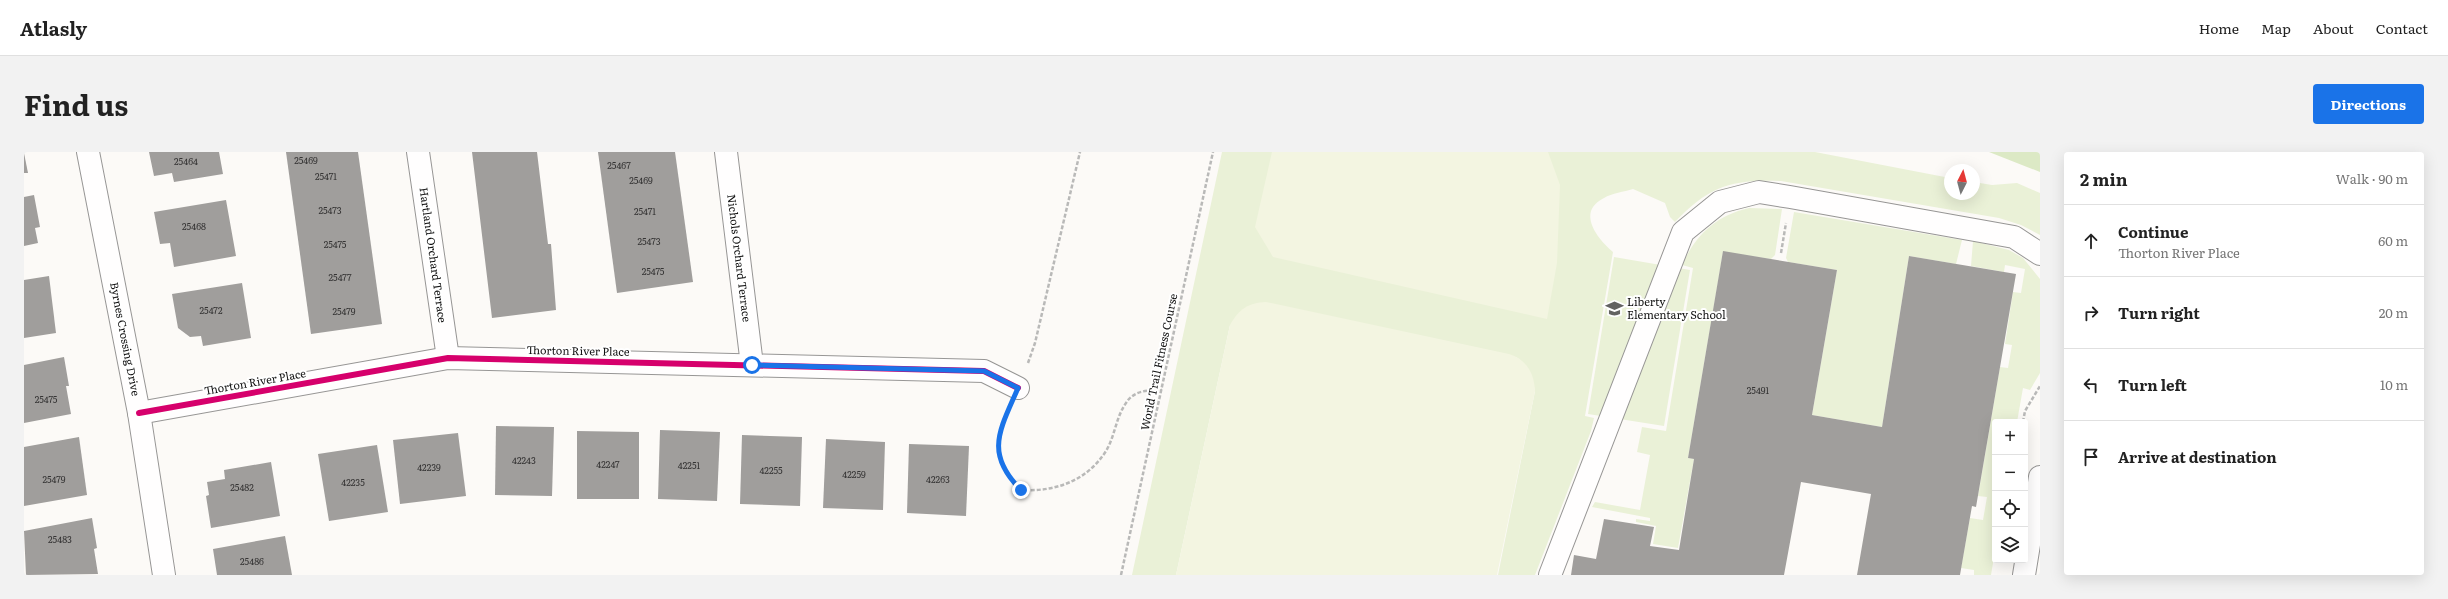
<!DOCTYPE html>
<html lang="en">
<head>
<meta charset="utf-8">
<style>
	:root { --surface:#fff; --page:#f2f2f2; --text:#222; --muted:#767676; --line:#e0e0e0; --accent:#1a73e8 }
	body { margin:0; font-family:Literata,serif; background:var(--page); color:var(--text) }
	.controls { position:absolute; right:12px; bottom:12px; display:grid; overflow:hidden; border-radius:4px; box-shadow:0 4px 16px #0002 }
	.controls button { width:36px; height:36px; display:grid; place-items:center; padding:0; border:0; border-bottom:1px solid var(--line); background:var(--surface); color:var(--text); font:20px sans-serif }
	.compass { position:absolute; left:1920px; top:12px; width:36px; height:36px; border-radius:50%; background:var(--surface); box-shadow:0 4px 16px #0002; rotate:6deg }
	.stop { position:absolute; width:12px; height:12px; margin:-9px; border:3px solid #1a73e8; border-radius:50%; background:#fff }
	.stop.end { background:#1a73e8; border-color:#fff; box-shadow:0 1px 4px #0008 }
	.list { margin:0; padding:0; list-style:none }
	h2 { display:flex; justify-content:space-between; align-items:center; height:52px; margin:0; padding:0 16px; font-size:17px }
	h2 small { font-size:13px; font-weight:400; color:var(--muted) }
	.list li { display:grid; grid-template-columns:26px 1fr auto; gap:12px; align-items:center; box-sizing:border-box; height:72px; padding:0 16px; border-top:1px solid var(--line) }
	.list b { display:block; font-size:15px; white-space:nowrap }
	.list p { margin:0; font-size:13px; white-space:nowrap; color:var(--muted) }
	.list em { font-size:13px; font-style:normal; color:var(--muted) }
	.icon { flex:none; width:22px; height:22px; fill:none; stroke:currentColor; stroke-width:2; stroke-linecap:round; stroke-linejoin:round }
	.map { position:relative; flex:none; width:2016px; height:423px; overflow:hidden; border-radius:4px }
	header { display:flex; align-items:center; gap:24px; box-sizing:border-box; height:56px; padding:0 20px; background:var(--surface); border-bottom:1px solid var(--line) }
	header strong { font-size:19px }
	nav { display:flex; gap:22px; margin-inline-start:auto; font-size:14px }
	.intro { display:flex; align-items:center; justify-content:space-between; box-sizing:border-box; height:96px; padding:0 24px }
	h1 { margin:0; font-size:28px }
	.button { padding:10px 18px; border-radius:4px; background:var(--accent); color:#fff; font-size:14px; font-weight:700 }
	main { display:flex; gap:24px; padding:0 24px }
	aside { flex:1; background:var(--surface); border-radius:4px; box-shadow:0 4px 16px #0002 }
	.map>svg:first-child { display:block }
</style>
</head>
<body>
<header>
<strong>Atlasly</strong>
<nav><a>Home</a><a>Map</a><a>About</a><a>Contact</a></nav>
</header>
<div class="intro"><h1>Find us</h1><a class="button">Directions</a></div>
<main>
<div class="map">
<svg width="2016" height="423" viewBox="0 0 2016 423">
	<rect width="100%" height="100%" fill="#fcfaf7"/>
	<!-- green -->
	<g fill="#eaf1d7">
		<path d="M1198,0H1791L1926,26V42H1950V30L1968,33L1993,31L2016,41V83L1997,73L1975,66L1757,29C1708,27 1685,34 1651,70L1646,65L1641,51L1609,37C1600,40 1588,41 1580,46C1552,60 1573,86 1589,100L1561,264L1570,266L1567,279L1511,423H1474L1511,239C1507,222 1506,215 1492,205L1206,173L1152,423H1108Z"/>
		<path d="M1725,56L1758,57L1751,103L1747,107L1699,100L1664,306L1670,307L1654,396L1629,392L1632,374L1612,370V367L1626,369V366L1568,355L1571,350L1616,358L1626,303L1613,300L1618,275L1642,279L1669,116L1658,113C1672,83 1691,64 1725,56Z"/>
		<path d="M1770,60L1938,88L1932,112L1885,104L1858,275L1788,263L1813,118L1764,110L1762,106Z"/>
		<path d="M1949,89L1985,98L1999,106L2016,127V221L2006,238L1999,236L1993,270H1971V399L1967,423H1950V418L1937,416L1946,366L1959,368L1963,345L1954,344L1976,215L1984,216L1988,193L1981,192L1989,140L1997,141L2001,117L1981,113L1980,120L1947,114Z"/>
		<path d="M1590,105L1666,118L1640,274L1564,262Z"/>
	</g>
	<!-- forest -->
	<path fill="#dce9c5" d="M1965,0H2016V20Z"/>
	<!-- pitch -->
	<g fill="#f3f5e1">
		<path d="M1248,0H1524L1536,33L1533,111L1523,167L1249,105L1231,75Z"/>
		<path d="M1242,150L1485,202C1503,208 1510,221 1511,239L1473,423H1152L1206,173C1215,157 1224,151 1242,150Z"/>
	</g>
	<!-- building -->
	<g fill="#a09e9c">
		<path d="M125,0H195L199,22L150,30L148,21L130,24Z"/>
		<path d="M262,0H334L358,172L287,182Z"/>
		<path d="M448,0H513L524,92H527L532,158L468,166Z"/>
		<path d="M574,0H651L669,130L593,141Z"/>
		<path d="M0,1L4,21H0Z"/>
		<path d="M10,43L16,75L11,76L14,91L0,94V45Z"/>
		<path d="M202,48L212,104L150,115L146,91L136,92L130,60Z"/>
		<path d="M1699,99L1813,118L1788,263L1858,275L1885,104L1992,122L1952,355L1948,354L1936,423H1833L1847,342L1777,330L1760,423H1547L1550,403L1572,407L1580,367L1630,375L1626,394L1655,398L1670,307L1664,306Z"/>
		<path d="M25,124L32,181L0,186V128Z"/>
		<path d="M218,131L227,186L179,194L177,184L166,185L154,176L148,142Z"/>
		<path d="M40,205L45,234H42L47,262L0,271V213Z"/>
		<path d="M472,274L530,275L528,344L471,343Z"/>
		<path d="M636,278L696,280L693,349L634,347Z"/>
		<path d="M553,279L615,280V347H553Z"/>
		<path d="M434,281L442,344L376,352L369,288Z"/>
		<path d="M718,283L778,285L776,354L716,352Z"/>
		<path d="M55,285L63,343L0,354V295Z"/>
		<path d="M802,287L861,290L859,358L799,356Z"/>
		<path d="M885,292L945,294L942,364L883,361Z"/>
		<path d="M353,293L364,360L305,369L294,302Z"/>
		<path d="M247,310L256,364L187,376L182,344L185,343L183,330L201,327L200,318Z"/>
		<path d="M68,366L73,396L70,397L74,422L2,423L0,379Z"/>
		<path d="M261,384L268,423H193L189,397Z"/>
	</g>
	<g fill="none" stroke-linecap="round" stroke-linejoin="round">
		<defs>
			<g id="minor">
				<path d="M64,0L115,261L140,423"/>
				<path d="M394,0L424,206"/>
				<path d="M702,0L728,213"/>
				<path d="M115,261L424,206L960,219L994,236"/>
				<path d="M1526,423L1659,80L1696,50L1735,40L1766,45L1990,85L2016,102"/>
				<path d="M2000,423L2016,325"/>
			</g>
		</defs>
		<!-- minor casing -->
		<use href="#minor" stroke="#979695" stroke-width="24"/>
		<!-- path -->
		<g stroke="#b9b9b8" stroke-width="2.5" stroke-dasharray="4 2" stroke-linecap="butt">
			<path d="M1757,101L1762,71"/>
			<path d="M1004,211L1011,191L1056,0"/>
			<path d="M984,260C969,294 971,312 997,338C1031,340 1063,329 1082,299C1091,284 1092,265 1102,251C1110,238 1125,238 1138,238"/>
			<path d="M1999,270L2001,259L2016,234"/>
			<path d="M1097,423L1189,0"/>
		</g>
		<!-- minor -->
		<use href="#minor" stroke="#fffefe" stroke-width="22"/>
		<defs>
			<path id="cycleway" d="M115,261L424,206L960,219L994,236"/>
		</defs>
		<!-- cycleway casing -->
		<use href="#cycleway" stroke="#fff" stroke-width="8"/>
		<!-- cycleway -->
		<use href="#cycleway" stroke="#d6006c" stroke-width="6"/>
	</g>
	<g fill="none" stroke-linecap="round" stroke-linejoin="round">
		<!-- route -->
		<path stroke="#1a73e8" stroke-width="5" d="M728,213L960,219L994,236C976,278 960,301 997,338"/>
	</g>
	<!-- icons -->
	<defs>
		<symbol id="school-bare" viewBox="-9 -9 18 18"><path d="M0-5L7-2L0 1L-7-2ZM-4 1L0 2.5L4 1V4Q0 6-4 4Z" fill="#636362" stroke="#fff" stroke-width="2.5" paint-order="stroke"/></symbol>
	</defs>
	<g fill-rule="evenodd">
		<use href="#school-bare" x="1578" y="144" width="25" height="25"/>
	</g>
	<g text-anchor="middle" stroke-width="4" stroke-linejoin="round" paint-order="stroke">
		<!-- number labels -->
		<g font-size="9" fill="#353434">
			<text x="282" y="12">25469</text>
			<text x="162" y="13">25464</text>
			<text x="595" y="17">25467</text>
			<text x="302" y="28">25471</text>
			<text x="617" y="32">25469</text>
			<text x="306" y="62">25473</text>
			<text x="621" y="63">25471</text>
			<text x="170" y="78">25468</text>
			<text x="625" y="93">25473</text>
			<text x="311" y="96">25475</text>
			<text x="629" y="123">25475</text>
			<text x="316" y="129">25477</text>
			<text x="187" y="162">25472</text>
			<text x="320" y="163">25479</text>
			<text x="1734" y="242">25491</text>
			<text x="22" y="251">25475</text>
			<text x="500" y="312">42243</text>
			<text x="584" y="316">42247</text>
			<text x="665" y="317">42251</text>
			<text x="405" y="319">42239</text>
			<text x="747" y="322">42255</text>
			<text x="830" y="326">42259</text>
			<text x="30" y="331">25479</text>
			<text x="914" y="331">42263</text>
			<text x="329" y="334">42235</text>
			<text x="218" y="339">25482</text>
			<text x="36" y="391">25483</text>
			<text x="228" y="413">25486</text>
		</g>
		<!-- street labels -->
		<g font-size="11" fill="#111" stroke="#fff">
			<text transform="translate(409 103) rotate(82)" y="4">Hartland Orchard Terrace</text>
			<text transform="translate(715 106) rotate(83)" y="4">Nichols Orchard Terrace</text>
			<text transform="translate(101 187) rotate(79)" y="4">Byrnes Crossing Drive</text>
			<text transform="translate(554 199) rotate(1)" y="4">Thorton River Place</text>
			<text transform="translate(1135 210) rotate(-78)" y="4">World Trail Fitness Course</text>
			<text transform="translate(231 230) rotate(-10)" y="4">Thorton River Place</text>
		</g>
		<!-- poi labels -->
		<g font-size="11" fill="#111" stroke="#fff" text-anchor="start">
			<text x="1603" y="154">Liberty<tspan x="1603" dy="13">Elementary School</tspan></text>
		</g>
	</g>
</svg>
<div class="controls">
<button>+</button>
<button>−</button>
<button><svg class="icon" aria-label="locate" viewBox="0 0 24 24"><circle cx="12" cy="12" r="6"/><path d="M12 2v4M12 18v4M2 12h4M18 12h4"/></svg></button>
<button><svg class="icon" aria-label="layers" viewBox="0 0 24 24"><path d="M12 4l9 5-9 5-9-5zM3 14l9 5 9-5"/></svg></button>
</div>
<svg class="compass" viewBox="-18 -18 36 36"><path d="M0-13l5 13h-10z" fill="#e53935"/><path d="M0 13l5-13h-10z" fill="#767676"/></svg>
<div class="stop" style="left:728px;top:213px"></div>
<div class="stop end" style="left:997px;top:338px"></div>
</div>
<aside>
<h2>2 min<small>Walk · 90 m</small></h2>
<ul class="list">
<li><svg class="icon" aria-label="ahead" viewBox="0 0 24 24"><path d="M12 20V5M6 11l6-6 6 6"/></svg><div><b>Continue</b><p>Thorton River Place</p></div><em>60 m</em></li>
<li><svg class="icon" aria-label="right" viewBox="0 0 24 24"><path d="M7 20v-9h11M14 6l5 5-5 5"/></svg><div><b>Turn right</b></div><em>20 m</em></li>
<li><svg class="icon" aria-label="left" viewBox="0 0 24 24"><path d="M17 20v-9H6M10 6l-5 5 5 5"/></svg><div><b>Turn left</b></div><em>10 m</em></li>
<li><svg class="icon" aria-label="arrive" viewBox="0 0 24 24"><path d="M6 21V4h12l-3 4 3 4H6"/></svg><div><b>Arrive at destination</b></div></li>
</ul>
</aside>
</main>
</body>
</html>
